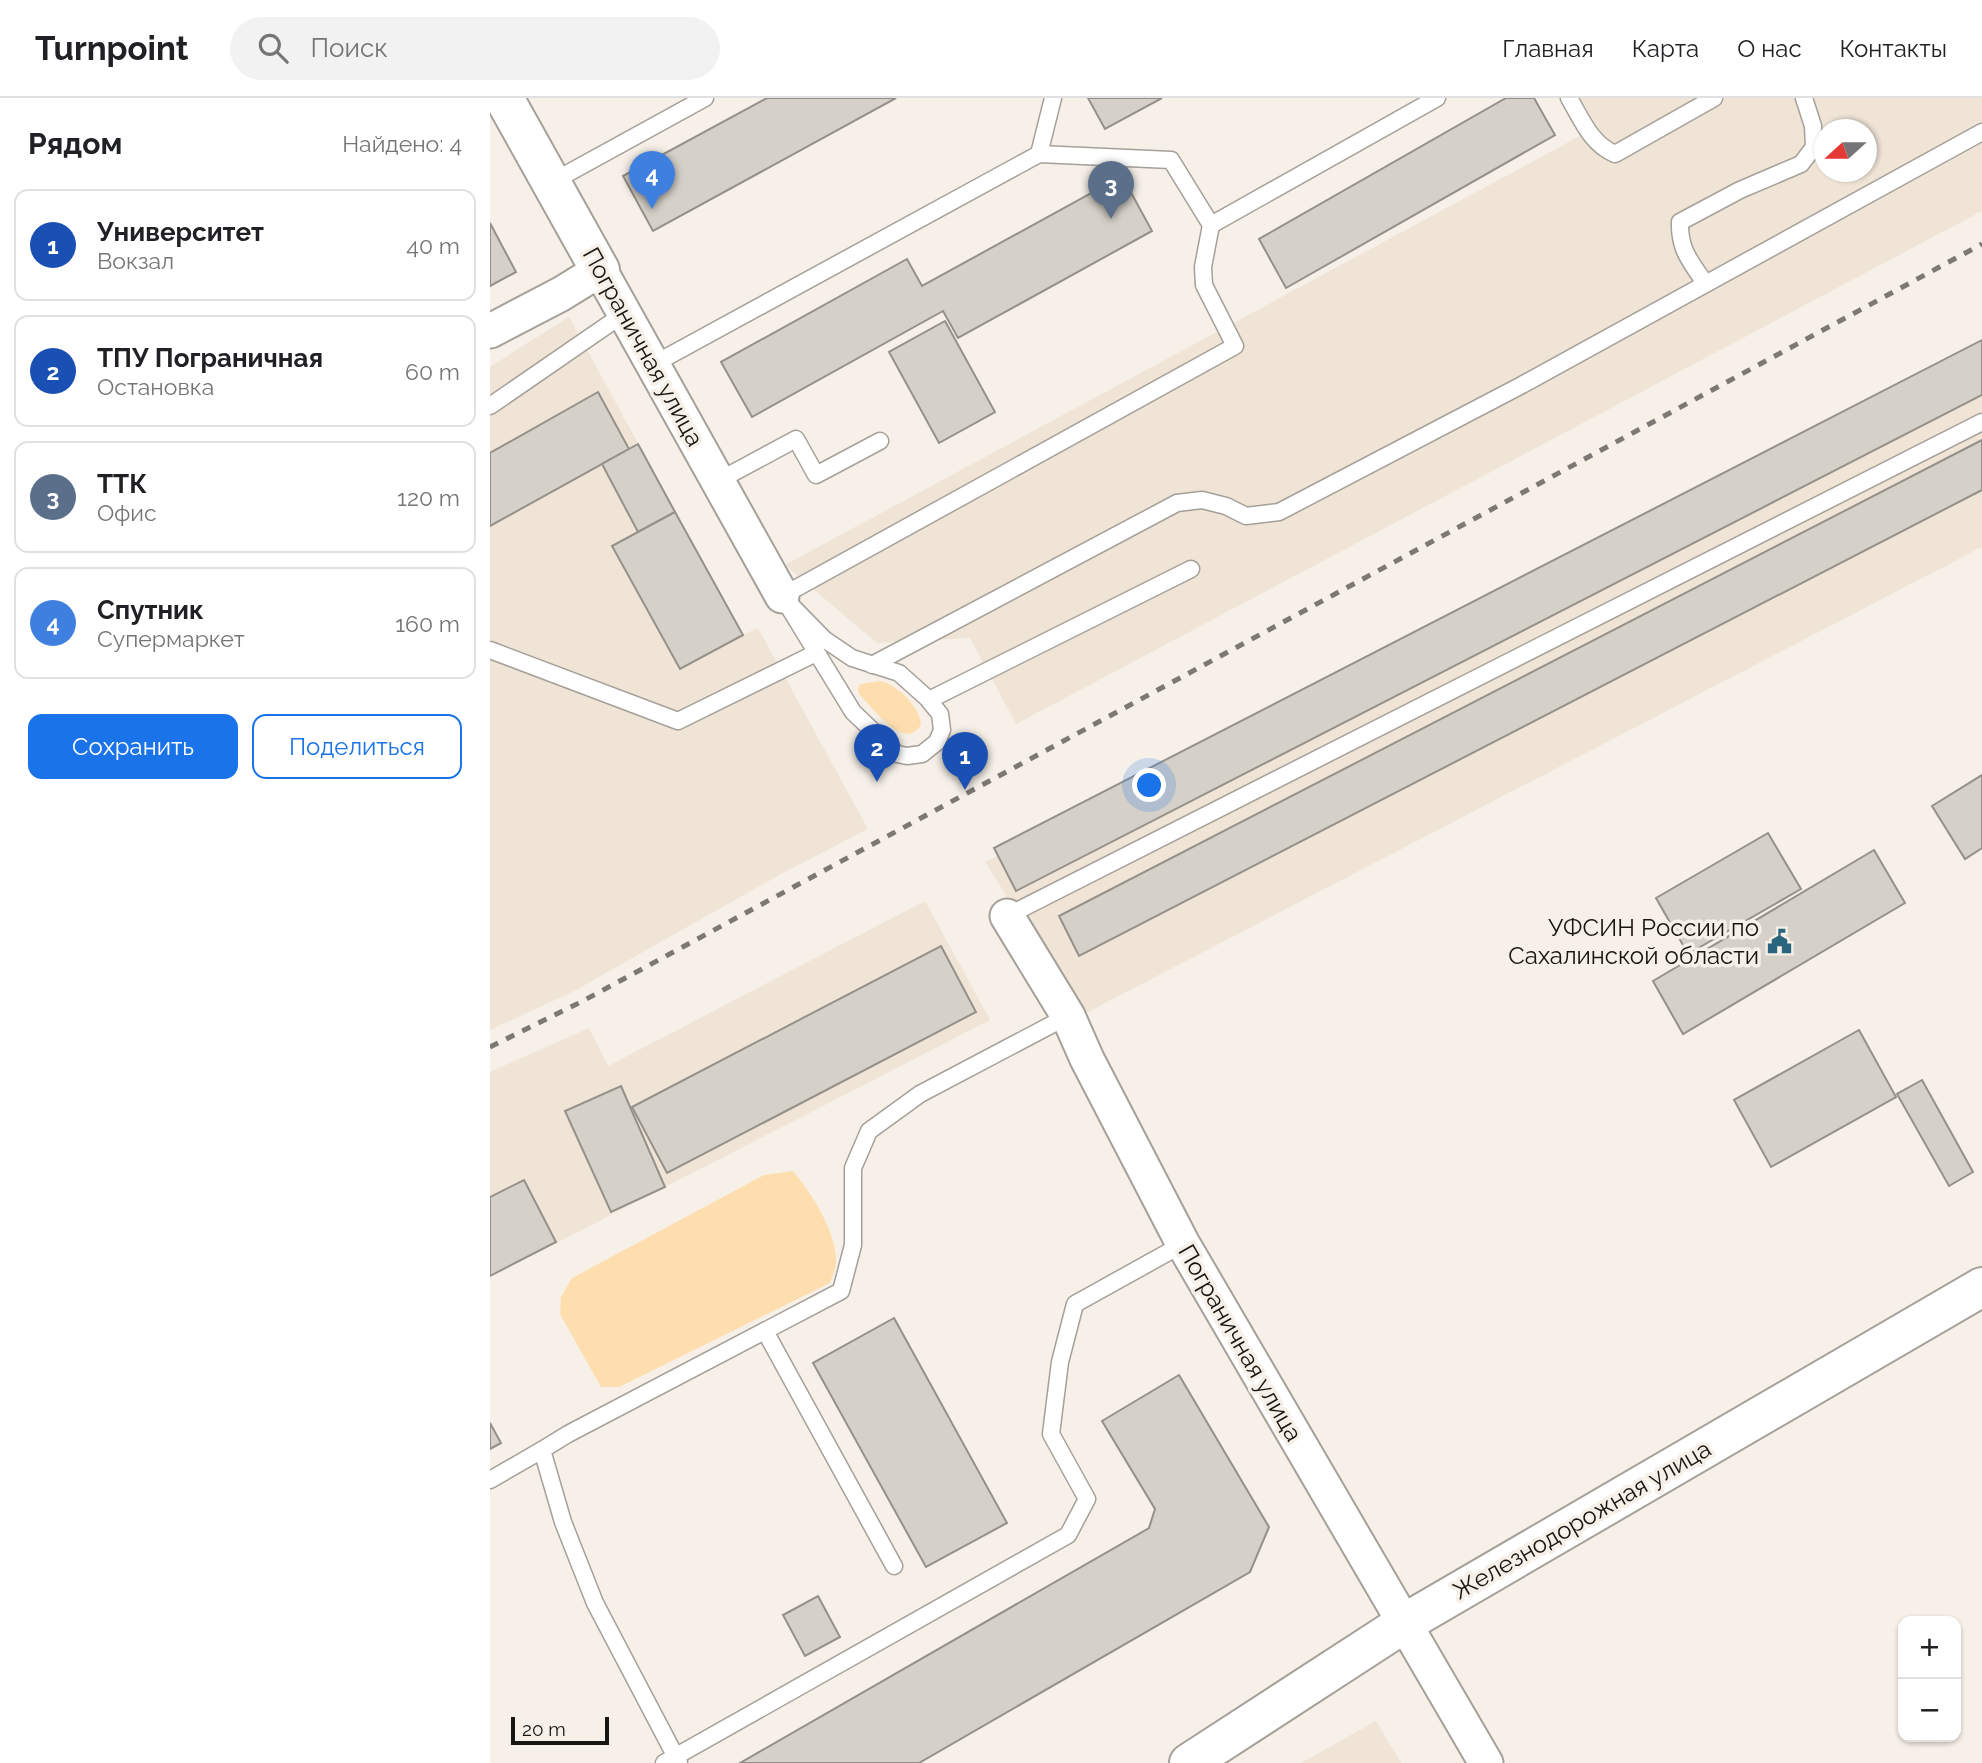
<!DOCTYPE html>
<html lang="ru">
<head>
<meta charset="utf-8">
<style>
	:root { --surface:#fff; --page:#f2f2f2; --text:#202124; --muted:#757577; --line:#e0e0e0; --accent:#1a73e8 }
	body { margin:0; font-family:Raleway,sans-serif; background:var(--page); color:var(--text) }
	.controls { position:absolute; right:21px; bottom:21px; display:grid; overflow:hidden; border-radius:14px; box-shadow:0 2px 5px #0004 }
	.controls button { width:63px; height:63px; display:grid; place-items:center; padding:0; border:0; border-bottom:2px solid var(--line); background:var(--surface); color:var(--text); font:35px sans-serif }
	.compass { position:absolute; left:1324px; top:21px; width:63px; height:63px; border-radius:50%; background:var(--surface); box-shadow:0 2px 5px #0004; rotate:249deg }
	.scale { position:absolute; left:21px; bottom:18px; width:98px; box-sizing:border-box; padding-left:7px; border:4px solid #181613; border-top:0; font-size:19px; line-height:24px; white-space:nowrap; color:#181613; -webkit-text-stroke:5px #f6f0e8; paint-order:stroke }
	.you { position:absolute; left:660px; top:688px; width:24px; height:24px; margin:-18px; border:5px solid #fff; border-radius:50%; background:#1a73e8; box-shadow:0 0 0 10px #1a73e833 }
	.badge { display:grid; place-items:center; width:46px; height:46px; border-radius:50%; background:var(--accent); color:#fff; font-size:23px; font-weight:700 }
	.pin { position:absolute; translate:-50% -58px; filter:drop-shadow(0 2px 4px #0008) }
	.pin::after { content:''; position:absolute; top:37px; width:24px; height:21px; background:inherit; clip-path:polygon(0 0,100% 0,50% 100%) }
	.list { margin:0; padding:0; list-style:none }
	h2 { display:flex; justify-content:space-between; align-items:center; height:91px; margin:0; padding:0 28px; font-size:30px }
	h2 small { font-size:23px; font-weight:400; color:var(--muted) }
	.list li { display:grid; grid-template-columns:46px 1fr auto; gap:21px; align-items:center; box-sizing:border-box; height:112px; margin:0 14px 14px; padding:0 14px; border:2px solid var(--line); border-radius:14px }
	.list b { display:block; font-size:26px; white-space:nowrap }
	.list p { margin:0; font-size:23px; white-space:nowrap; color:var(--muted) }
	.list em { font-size:23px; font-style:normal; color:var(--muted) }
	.actions { display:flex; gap:14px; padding:21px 28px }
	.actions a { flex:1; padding:16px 0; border:2px solid var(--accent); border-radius:14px; text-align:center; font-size:24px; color:var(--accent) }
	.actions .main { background:var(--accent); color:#fff }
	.icon { flex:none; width:38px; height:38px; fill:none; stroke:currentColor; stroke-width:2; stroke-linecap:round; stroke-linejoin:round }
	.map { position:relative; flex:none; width:1492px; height:1665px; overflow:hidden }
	header { display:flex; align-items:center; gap:42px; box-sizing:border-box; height:98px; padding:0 35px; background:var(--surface); border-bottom:2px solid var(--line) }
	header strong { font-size:33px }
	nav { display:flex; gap:38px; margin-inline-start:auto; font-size:24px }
	.search { width:490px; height:63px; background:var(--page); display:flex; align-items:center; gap:18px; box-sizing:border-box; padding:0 24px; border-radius:38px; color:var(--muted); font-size:26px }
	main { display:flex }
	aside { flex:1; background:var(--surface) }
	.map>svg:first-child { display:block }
</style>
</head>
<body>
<header>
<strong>Turnpoint</strong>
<div class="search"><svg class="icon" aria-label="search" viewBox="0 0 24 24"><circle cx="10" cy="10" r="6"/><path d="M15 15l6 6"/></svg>Поиск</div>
<nav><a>Главная</a><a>Карта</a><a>О нас</a><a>Контакты</a></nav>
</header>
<main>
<aside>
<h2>Рядом<small>Найдено: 4</small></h2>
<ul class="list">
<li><span class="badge" style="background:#1a4fb4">1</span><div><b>Университет</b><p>Вокзал</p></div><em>40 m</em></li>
<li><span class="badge" style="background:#1a4fb4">2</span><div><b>ТПУ Пограничная</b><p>Остановка</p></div><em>60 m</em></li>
<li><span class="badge" style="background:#5c6f8a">3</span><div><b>ТТК</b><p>Офис</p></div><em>120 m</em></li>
<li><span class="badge" style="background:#3f7fe0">4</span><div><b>Спутник</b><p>Супермаркет</p></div><em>160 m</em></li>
</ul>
<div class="actions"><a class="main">Сохранить</a><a>Поделиться</a></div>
</aside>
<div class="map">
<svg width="1492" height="1665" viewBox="0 0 1492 1665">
	<rect width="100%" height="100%" fill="#f6f0e8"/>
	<!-- built -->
	<g fill="#efe4d6" fill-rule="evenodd">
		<path d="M1071,0H1492V113L526,626L480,540L387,545L295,467L1090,38ZM1335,32H1377V74H1335Z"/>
		<path d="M79,219L253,537L268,530L378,731L291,776L84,893L0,932V269Z"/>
		<path d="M1492,245V449L592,917L495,764Z"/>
		<path d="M435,803L500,922L0,1179V974L99,930L118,968Z"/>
		<path d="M886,1623L911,1665H811Z"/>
	</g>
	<!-- green -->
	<g fill="#fedeaf">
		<path d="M390,583C407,586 430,609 431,626C416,656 382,609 369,596L368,591L370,586Z"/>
		<path d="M303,1073C321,1094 347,1135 346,1164C346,1171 342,1178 340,1185L129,1289H111L70,1216L71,1199L82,1180L274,1077Z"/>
	</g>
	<!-- building -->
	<g fill="#d5d0c8" stroke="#959089" stroke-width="2">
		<path d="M277,0H406L163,133L133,78Z"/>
		<path d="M598,0H672L615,31Z"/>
		<path d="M1016,0H1044L1065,37L796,190L769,141Z"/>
		<path d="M632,78L662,133L468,240L453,213L262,319L231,264L417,161L432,188Z"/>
		<path d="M0,125L26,174L0,188Z"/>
		<path d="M455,223L505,314L449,345L399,254Z"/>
		<path d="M1492,242V297L526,793L504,750Z"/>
		<path d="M108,294L139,351L0,428V355Z"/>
		<path d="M1492,342V392L589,858L569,818Z"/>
		<path d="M148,346L185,414L148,434L112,366Z"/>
		<path d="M185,414L253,537L190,571L122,448Z"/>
		<path d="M1492,677V750L1475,761L1442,708Z"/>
		<path d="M1278,735L1311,791L1198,856L1166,800Z"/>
		<path d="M1384,752L1415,805L1193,936L1163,883Z"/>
		<path d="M451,848L486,914L177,1075L142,1009Z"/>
		<path d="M1369,932L1406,999L1281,1069L1244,1002Z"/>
		<path d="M1432,982L1483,1074L1459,1088L1407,996Z"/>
		<path d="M131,988L175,1089L121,1114L75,1013Z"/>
		<path d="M34,1082L66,1144L0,1178V1099Z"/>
		<path d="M404,1220L517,1425L436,1469L323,1265Z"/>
		<path d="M689,1277L779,1429L760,1474L429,1665H250L659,1430L665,1411L612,1323Z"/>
		<path d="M0,1325L11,1345L0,1351Z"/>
		<path d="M328,1498L350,1539L315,1558L293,1517Z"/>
	</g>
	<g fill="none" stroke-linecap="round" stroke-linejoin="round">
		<defs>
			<g id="lane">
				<path d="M1079,0C1092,22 1101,46 1125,56L1224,0"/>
				<path d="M549,56L563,0"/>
				<path d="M62,84L215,0"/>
				<path d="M1215,185C1200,163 1189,151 1190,124L1250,92L1311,66L1324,49L1323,28L1314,0"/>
				<path d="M164,266L549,56L681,62L721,127L947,0"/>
				<path d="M0,308L135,215"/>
				<path d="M228,383L306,341L326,377L390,343"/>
				<path d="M292,498L745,248L714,187L713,169L721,127"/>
				<path d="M292,498L334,541L362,560L409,575L437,600L450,616L452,632L447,644L432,656L417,658L407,656L363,614Z"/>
				<path d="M0,552L188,623L326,555"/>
				<path d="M382,567L687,405L712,402L736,408L756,418L789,414L1030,288L1492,34"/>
				<path d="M439,602L701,471"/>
				<path d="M517,818L1492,324"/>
				<path d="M275,1233L404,1468"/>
				<path d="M0,1382L52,1352"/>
				<path d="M174,1665L578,1437L597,1401L561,1336L570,1264L585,1206L693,1146"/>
				<path d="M189,1665L105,1505L73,1424L52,1352L78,1336L351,1193L363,1147V1070L379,1033L430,996L578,918"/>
			</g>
			<g id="street">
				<path d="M0,233L71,196L110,172L292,498"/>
				<path d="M517,818L578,918L597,961L693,1146L996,1665"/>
			</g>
			<g id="secondary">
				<path d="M14,0L110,172"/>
				<path d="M699,1665L913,1526L1492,1189"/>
			</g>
		</defs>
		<!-- lane casing -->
		<use href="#lane" stroke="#a5a098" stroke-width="19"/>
		<!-- street casing -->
		<use href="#street" stroke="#a5a098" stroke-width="37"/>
		<!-- secondary casing -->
		<use href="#secondary" stroke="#a5a098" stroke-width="42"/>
		<!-- lane -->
		<use href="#lane" stroke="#fff" stroke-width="16"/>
		<!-- street -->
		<use href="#street" stroke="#fff" stroke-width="33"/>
		<!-- secondary -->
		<use href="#secondary" stroke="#fff" stroke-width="38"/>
		<!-- rail -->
		<path stroke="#7c7873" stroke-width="5" stroke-dasharray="9 9" stroke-linecap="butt" d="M0,949L91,904L1492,146"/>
	</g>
	<!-- icons -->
	<defs>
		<symbol id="civic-bare" viewBox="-9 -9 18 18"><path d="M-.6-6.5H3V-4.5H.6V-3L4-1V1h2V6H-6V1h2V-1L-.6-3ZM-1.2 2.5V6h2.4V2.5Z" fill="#29657c" stroke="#f6f0e8" stroke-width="2.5" paint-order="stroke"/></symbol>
	</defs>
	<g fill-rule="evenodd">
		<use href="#civic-bare" x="1272" y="826" width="35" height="35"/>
	</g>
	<g text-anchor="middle" stroke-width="7" stroke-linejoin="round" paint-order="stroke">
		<!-- street labels -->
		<g font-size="24" fill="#181613" stroke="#f6f0e8">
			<text transform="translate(153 249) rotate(61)" y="8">Пограничная улица</text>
			<text transform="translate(750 1245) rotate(60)" y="8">Пограничная улица</text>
			<text transform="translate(1092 1422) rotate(-30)" y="8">Железнодорожная улица</text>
		</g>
		<!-- poi labels -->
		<g font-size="24" fill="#181613" stroke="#f6f0e8" text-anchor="end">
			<text x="1269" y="838">УФСИН России по<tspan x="1269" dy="28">Сахалинской области</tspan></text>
		</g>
	</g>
</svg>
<div class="controls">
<button>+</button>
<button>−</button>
</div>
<svg class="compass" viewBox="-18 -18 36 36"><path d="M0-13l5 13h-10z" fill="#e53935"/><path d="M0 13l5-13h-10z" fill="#757577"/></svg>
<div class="scale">20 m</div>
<div class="you"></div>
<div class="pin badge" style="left:475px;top:692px;background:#1a4fb4">1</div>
<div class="pin badge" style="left:387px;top:684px;background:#1a4fb4">2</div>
<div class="pin badge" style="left:621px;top:121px;background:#5c6f8a">3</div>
<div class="pin badge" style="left:162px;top:111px;background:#3f7fe0">4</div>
</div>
</main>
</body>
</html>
